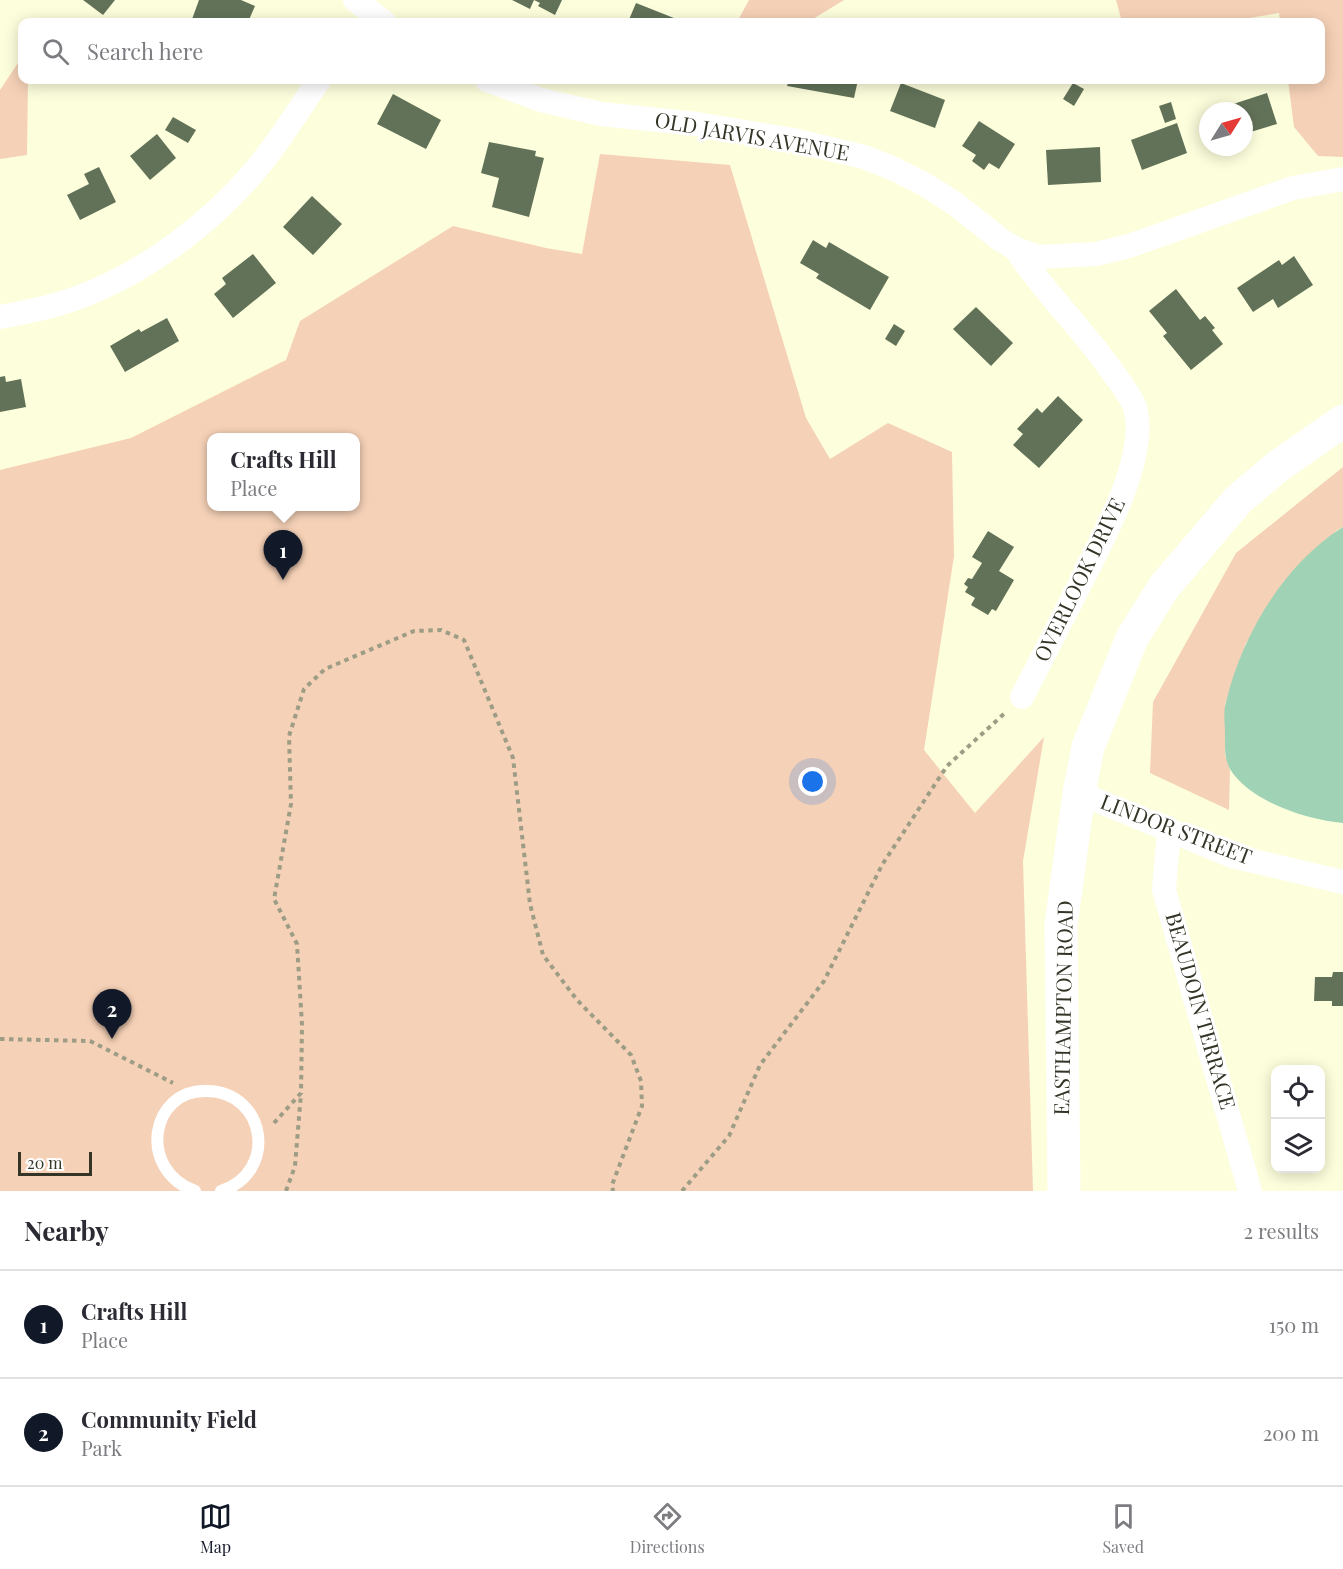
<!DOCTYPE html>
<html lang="en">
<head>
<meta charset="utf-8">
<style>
	:root { --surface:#fff; --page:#f2f2f3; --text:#2b2b33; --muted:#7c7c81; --line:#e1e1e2; --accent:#111827 }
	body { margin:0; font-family:"Playfair Display",serif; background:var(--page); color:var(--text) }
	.controls { position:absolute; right:18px; bottom:18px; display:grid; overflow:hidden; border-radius:12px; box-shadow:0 3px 15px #0003 }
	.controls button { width:54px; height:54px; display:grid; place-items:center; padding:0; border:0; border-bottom:2px solid var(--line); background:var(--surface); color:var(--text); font:30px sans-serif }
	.compass { position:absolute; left:1199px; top:102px; width:54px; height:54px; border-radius:50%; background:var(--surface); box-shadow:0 3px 15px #0003; rotate:53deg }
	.scale { position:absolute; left:18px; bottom:15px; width:74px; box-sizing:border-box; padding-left:6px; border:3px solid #343427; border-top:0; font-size:16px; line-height:21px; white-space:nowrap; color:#343427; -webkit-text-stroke:4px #fff; paint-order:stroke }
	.you { position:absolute; left:813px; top:782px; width:21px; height:21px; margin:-15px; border:4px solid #fff; border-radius:50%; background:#1a73e8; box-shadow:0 0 0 9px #1a73e833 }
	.badge { display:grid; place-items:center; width:39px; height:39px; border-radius:50%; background:var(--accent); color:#fff; font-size:20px; font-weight:700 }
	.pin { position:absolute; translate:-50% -50px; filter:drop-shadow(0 2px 3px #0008) }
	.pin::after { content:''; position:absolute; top:32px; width:21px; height:18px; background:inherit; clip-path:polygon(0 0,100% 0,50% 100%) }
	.popup { position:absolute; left:207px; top:433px; width:153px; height:78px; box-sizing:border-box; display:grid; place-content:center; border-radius:12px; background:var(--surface); filter:drop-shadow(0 2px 4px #0005); font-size:20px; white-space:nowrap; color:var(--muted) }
	.popup b { font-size:22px; color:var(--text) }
	.popup::after { content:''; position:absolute; left:50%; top:100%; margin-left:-12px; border:12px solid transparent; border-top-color:var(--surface) }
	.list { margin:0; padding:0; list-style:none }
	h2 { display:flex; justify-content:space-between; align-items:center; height:78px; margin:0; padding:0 24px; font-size:26px }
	h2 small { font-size:20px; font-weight:400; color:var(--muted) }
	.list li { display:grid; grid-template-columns:39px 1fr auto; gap:18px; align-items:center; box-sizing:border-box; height:108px; padding:0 24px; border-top:2px solid var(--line) }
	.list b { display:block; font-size:22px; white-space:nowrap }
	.list p { margin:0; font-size:20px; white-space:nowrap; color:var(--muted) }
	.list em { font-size:20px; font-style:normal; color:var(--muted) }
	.icon { flex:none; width:33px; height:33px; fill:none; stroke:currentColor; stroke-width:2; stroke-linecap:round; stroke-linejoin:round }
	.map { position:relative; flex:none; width:1343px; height:1191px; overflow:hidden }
	.search { position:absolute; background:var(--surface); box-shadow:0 3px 15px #0003; left:18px; right:18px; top:18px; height:66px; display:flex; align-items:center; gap:15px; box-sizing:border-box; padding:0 21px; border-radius:12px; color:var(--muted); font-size:22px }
	.sheet { height:294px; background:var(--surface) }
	nav { display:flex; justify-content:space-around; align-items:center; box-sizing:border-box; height:84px; border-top:2px solid var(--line); background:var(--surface); font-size:16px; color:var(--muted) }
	nav a { display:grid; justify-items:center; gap:3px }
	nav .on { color:var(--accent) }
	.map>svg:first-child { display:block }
</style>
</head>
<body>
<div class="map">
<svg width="1343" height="1191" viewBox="0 0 1343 1191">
	<rect width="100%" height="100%" fill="#fdfedc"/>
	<!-- green -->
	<g fill="#f5d1b7" fill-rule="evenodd">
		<path d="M749,0H844L808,22H737Z"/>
		<path d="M1116,0H1343V157L1318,156L1294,127L1288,80H1320V22H1280L1279,13L1226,22H1122Z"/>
		<path d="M22,57V80H28L27,155L0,159V90Z"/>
		<path d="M600,154L730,165L806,418L830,459L888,423L952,452L954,556L924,750L975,813L1044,737L1023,861L1033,1191H0V470L131,438L286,360L300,321L453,226L546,248L582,254ZM211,438H355V506H211Z"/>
		<path d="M1343,467V527L1336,531L1246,643L1225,704V755L1230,770L1229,810L1150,773L1153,702L1236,553Z"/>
	</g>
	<!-- water -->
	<path fill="#a0d3b6" d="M1343,527V823C1308,820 1250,802 1230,769C1224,759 1225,746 1225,734C1225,724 1223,711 1226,702C1242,635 1284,564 1343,527Z"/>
	<!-- building -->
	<g fill="#627258">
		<path d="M83,0H115L103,15Z"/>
		<path d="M199,0H241L255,6L248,22H191Z"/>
		<path d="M512,0H562L555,15L538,6L540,3L534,0L530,9Z"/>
		<path d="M636,3L684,22H628Z"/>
		<path d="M789,80H858L854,98L787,86Z"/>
		<path d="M901,83L945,100L935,128L890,111Z"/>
		<path d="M1073,83L1084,89L1074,106L1063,99Z"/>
		<path d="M1267,93L1277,124L1244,134V111H1222L1221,108Z"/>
		<path d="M393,94L441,120L426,149L377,124Z"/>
		<path d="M1171,102L1176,119L1165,123L1159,106Z"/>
		<path d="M173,117L196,130L188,143L165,130Z"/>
		<path d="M979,121L1015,144L999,169L989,163L984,170L972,161L976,155L962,146Z"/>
		<path d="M1177,123L1187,153L1142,170L1131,140Z"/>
		<path d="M157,134L176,158L150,180L130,156Z"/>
		<path d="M489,142L536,151L535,156L544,158L529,217L492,207L499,178L481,173Z"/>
		<path d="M1100,147L1101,182L1048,185L1046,150Z"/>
		<path d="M99,167L116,202L80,220L67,195L89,184L84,174Z"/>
		<path d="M312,196L342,224L313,255L283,227Z"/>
		<path d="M813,240L826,248L829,242L889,277L870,310L816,278L819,274L800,263Z"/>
		<path d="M253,254L276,283L233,318L214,294L226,284L222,278Z"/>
		<path d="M1294,256L1313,285L1278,308L1273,299L1253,312L1237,288L1279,260L1282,265Z"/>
		<path d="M1176,289L1200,320L1205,316L1215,328L1212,330L1223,344L1191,370L1163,336L1167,333L1149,311Z"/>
		<path d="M976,307L1013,343L991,366L953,329Z"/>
		<path d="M167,318L179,341L125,372L110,346L139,329L141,332Z"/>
		<path d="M894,324L905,331L896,346L885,339Z"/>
		<path d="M5,376L6,382L21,379L26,407L0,412V377Z"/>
		<path d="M1058,396L1083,420L1039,468L1013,445L1023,434L1017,429L1037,408L1042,413Z"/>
		<path d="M988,531L1014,547L999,571L1014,580L996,611L992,609L988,615L971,605L975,598L965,592L968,587L964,584L968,578L972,579L982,563L972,557Z"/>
		<path d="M1333,972H1343V1006H1332V1001H1314L1315,977H1332Z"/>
	</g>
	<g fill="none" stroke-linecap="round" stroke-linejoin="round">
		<!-- path -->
		<g stroke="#9d9d85" stroke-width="4" stroke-dasharray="4.5 4.5" stroke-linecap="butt">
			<path d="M0,1039L90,1041L173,1083"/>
			<path d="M274,1123L301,1093L302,1025L297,944L274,899L291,804L289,736L304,689L325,669L414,631L441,630L464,640L513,758L530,904L543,955L577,1000L631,1055L641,1081L642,1106L612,1185L613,1191"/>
			<path d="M286,1191L295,1166L301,1093"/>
			<path d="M682,1191L729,1136L760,1065L824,981L882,865L947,766L1006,712"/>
		</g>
		<!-- lane -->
		<path stroke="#fff" stroke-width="12" d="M195,1191C137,1170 150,1089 207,1091C267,1092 278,1173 221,1191"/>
		<!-- street -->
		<g stroke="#fff" stroke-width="24">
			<path d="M355,0L384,22"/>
			<path d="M487,80L541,100L601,114L697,124L793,140L864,157L892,168L924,184L954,203L1001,240L1016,249L1039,257L1096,254L1129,246L1293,188L1343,179"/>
			<path d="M1016,249C1043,291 1080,326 1109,367C1117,379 1128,391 1134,405C1152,453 1098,549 1076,592C1058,627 1040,662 1022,697"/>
			<path d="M0,317C31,311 63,305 92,292C152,267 211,222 253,173C278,144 298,111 319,80"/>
			<path d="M1079,793L1232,856L1343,882"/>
			<path d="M1169,830L1164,890L1250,1191"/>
		</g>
		<!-- primary -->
		<path stroke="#fff" stroke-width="33" d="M1064,1191L1061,925L1079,793L1088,747L1132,638L1164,587L1238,500L1277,467L1343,421"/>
	</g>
	<g text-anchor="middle" stroke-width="6" stroke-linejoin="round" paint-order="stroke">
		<!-- street labels -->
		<g font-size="21" fill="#343427" stroke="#fff">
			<text transform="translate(752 137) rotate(10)" y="7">OLD JARVIS AVENUE</text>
			<text transform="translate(1080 580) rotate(-64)" y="7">OVERLOOK DRIVE</text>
			<text transform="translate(1176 830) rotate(21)" y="7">LINDOR STREET</text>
			<text transform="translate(1064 1008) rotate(-89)" y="7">EASTHAMPTON ROAD</text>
			<text transform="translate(1200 1011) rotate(74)" y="7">BEAUDOIN TERRACE</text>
		</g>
	</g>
</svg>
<div class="controls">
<button><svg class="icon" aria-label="locate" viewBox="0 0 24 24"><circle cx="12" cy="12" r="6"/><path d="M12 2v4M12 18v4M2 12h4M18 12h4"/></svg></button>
<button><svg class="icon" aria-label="layers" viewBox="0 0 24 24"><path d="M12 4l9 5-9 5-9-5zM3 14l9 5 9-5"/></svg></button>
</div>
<svg class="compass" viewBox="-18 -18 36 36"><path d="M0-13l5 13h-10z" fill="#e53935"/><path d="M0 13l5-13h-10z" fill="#7c7c81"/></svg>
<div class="scale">20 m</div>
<div class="you"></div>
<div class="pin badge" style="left:283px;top:580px">1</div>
<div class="popup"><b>Crafts Hill</b>Place</div>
<div class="pin badge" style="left:112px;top:1039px">2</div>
<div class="search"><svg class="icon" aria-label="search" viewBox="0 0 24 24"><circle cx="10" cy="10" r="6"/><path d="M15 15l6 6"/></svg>Search here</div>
</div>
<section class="sheet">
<h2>Nearby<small>2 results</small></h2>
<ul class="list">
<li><span class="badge">1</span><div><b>Crafts Hill</b><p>Place</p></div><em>150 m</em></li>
<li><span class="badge">2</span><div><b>Community Field</b><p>Park</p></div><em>200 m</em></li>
</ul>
</section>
<nav>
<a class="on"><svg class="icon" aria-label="map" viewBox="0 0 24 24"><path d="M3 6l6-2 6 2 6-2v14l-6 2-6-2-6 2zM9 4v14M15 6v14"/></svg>Map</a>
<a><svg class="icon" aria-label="directions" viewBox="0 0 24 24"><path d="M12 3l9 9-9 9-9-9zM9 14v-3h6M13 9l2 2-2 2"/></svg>Directions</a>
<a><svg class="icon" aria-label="saved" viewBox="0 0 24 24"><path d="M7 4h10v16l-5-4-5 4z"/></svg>Saved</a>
</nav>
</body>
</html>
